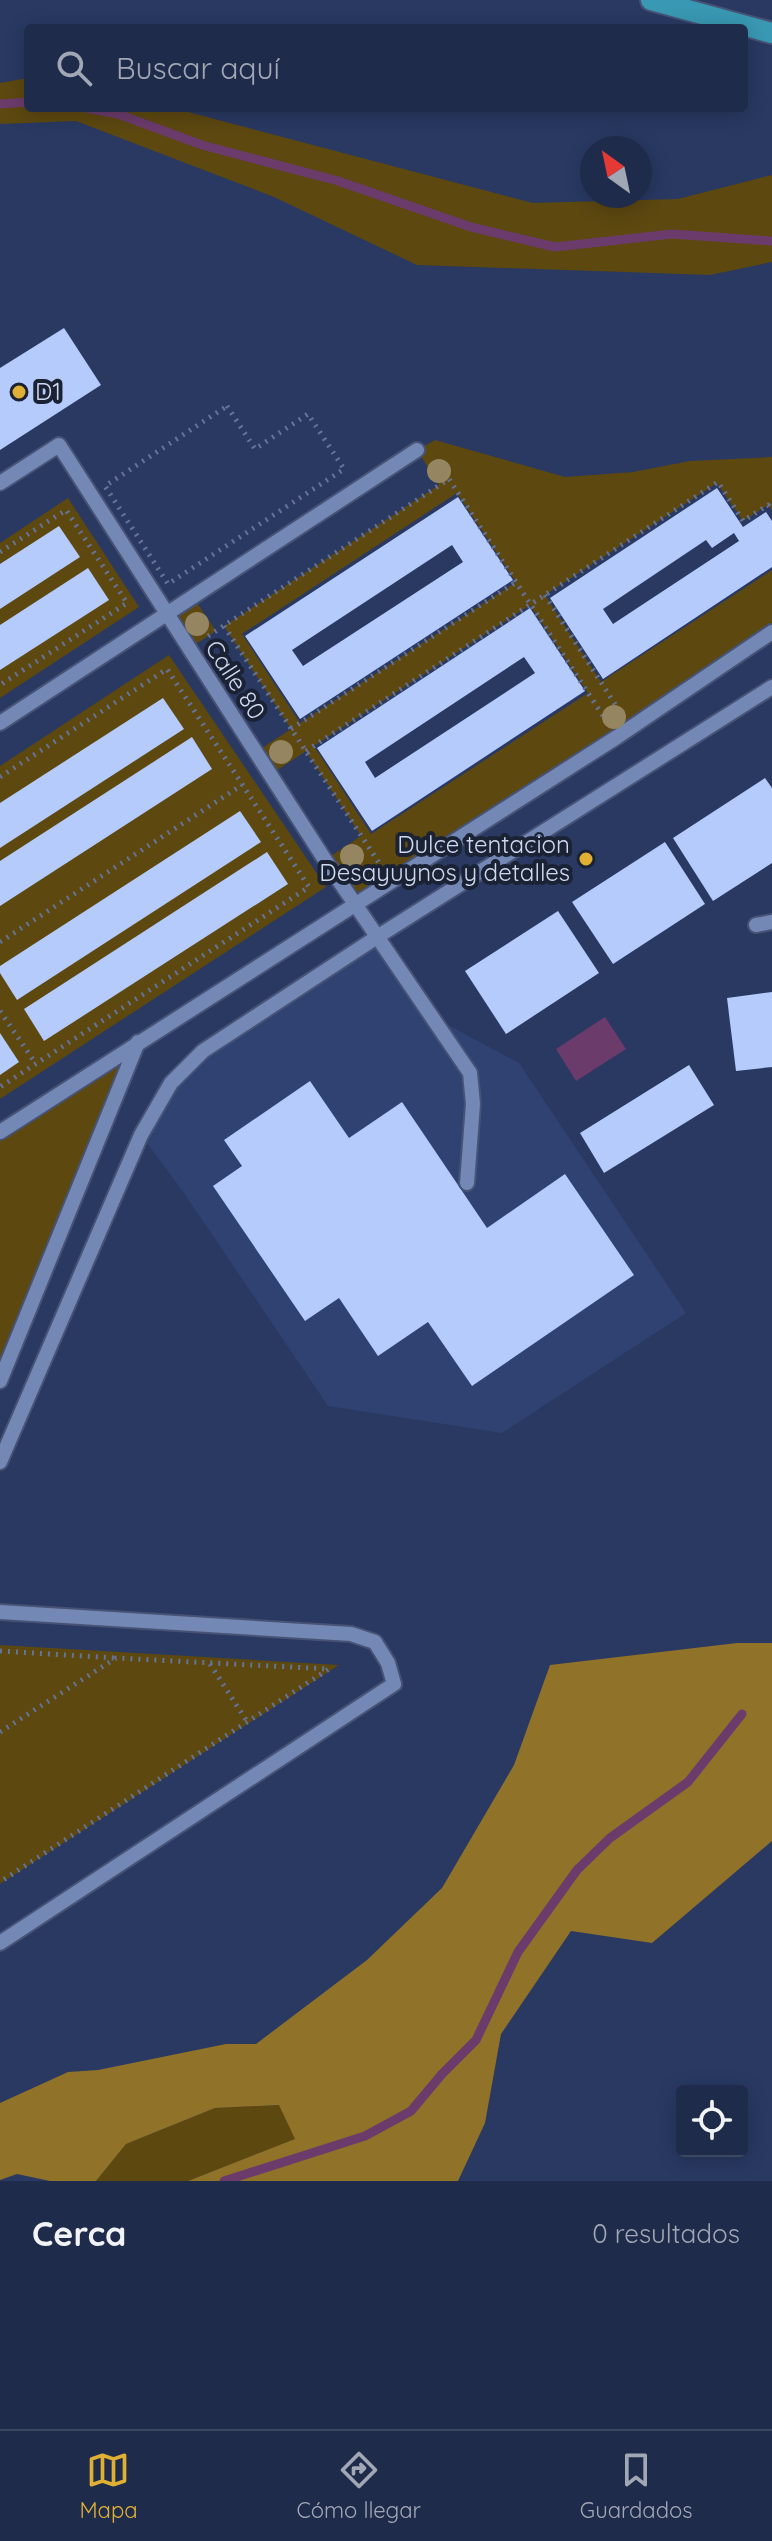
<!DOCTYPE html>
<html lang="es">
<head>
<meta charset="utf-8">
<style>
	:root { --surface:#1f2b4a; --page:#2c3754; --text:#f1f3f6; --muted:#a1a7b5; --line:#3c4762; --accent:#dfb034 }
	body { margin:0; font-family:Quicksand,sans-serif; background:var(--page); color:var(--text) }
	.controls { position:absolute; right:24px; bottom:24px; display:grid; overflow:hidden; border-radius:8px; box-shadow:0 4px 20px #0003 }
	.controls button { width:72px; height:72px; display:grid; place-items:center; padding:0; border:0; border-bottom:2px solid var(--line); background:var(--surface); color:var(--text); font:40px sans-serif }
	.compass { position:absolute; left:580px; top:136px; width:72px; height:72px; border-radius:50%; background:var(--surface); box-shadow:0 4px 20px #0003; rotate:327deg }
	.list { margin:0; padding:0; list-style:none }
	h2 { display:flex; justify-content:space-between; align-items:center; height:104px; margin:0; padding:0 32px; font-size:34px }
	h2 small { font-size:26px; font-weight:400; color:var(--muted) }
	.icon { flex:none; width:44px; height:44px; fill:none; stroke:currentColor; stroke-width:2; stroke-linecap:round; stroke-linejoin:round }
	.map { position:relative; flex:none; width:772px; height:2181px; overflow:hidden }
	.search { position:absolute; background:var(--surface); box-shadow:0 4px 20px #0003; left:24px; right:24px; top:24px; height:88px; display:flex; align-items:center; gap:20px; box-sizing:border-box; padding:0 28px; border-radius:8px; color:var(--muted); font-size:30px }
	.sheet { height:248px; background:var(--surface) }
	nav { display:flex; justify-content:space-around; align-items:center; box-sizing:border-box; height:112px; border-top:2px solid var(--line); background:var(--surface); font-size:22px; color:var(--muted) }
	nav a { display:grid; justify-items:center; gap:4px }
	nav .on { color:var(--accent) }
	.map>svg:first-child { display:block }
</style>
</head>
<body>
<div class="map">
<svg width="772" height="2181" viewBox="0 0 772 2181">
	<rect width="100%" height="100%" fill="#293962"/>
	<!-- built -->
	<path fill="#304271" d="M377,937L433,1017L519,1063L686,1313L502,1433L328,1406L184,1193L141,1135L203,1051Z"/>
	<!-- green -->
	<g fill="#5d4810" fill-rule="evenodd">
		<path d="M28,78V108H173L533,203L678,199L772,175V262L710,275L417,265L274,197L76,121L0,124V83Z"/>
		<path d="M435,440L565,477L633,472L690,461L772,457V510L768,505L743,521L717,483L545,595L601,682L772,570V632L355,905L325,860L361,836L306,751L270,775L256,752L291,729L224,626L439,485L417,450ZM457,493L516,582L300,723L242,634ZM530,605L588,693L371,834L314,746Z"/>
		<path d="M68,498L139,607L0,698V543Z"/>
		<path d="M193,597L216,631L188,649L166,615Z"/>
		<path d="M169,655L326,887L0,1099V766Z"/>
		<path d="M138,1042L0,1381V1132Z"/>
		<path d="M0,1645L339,1665L0,1884Z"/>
		<path d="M280,2105L296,2139L188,2181H96L126,2144L215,2108Z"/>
	</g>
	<!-- forest -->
	<path fill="#907229" d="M737,1643H772V1841L652,1943L571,1931L501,2034L485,2123L458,2181H188L295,2139L279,2105L215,2108L126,2144L96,2181H50L17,2174L0,2180V2103L68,2072L98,2070L226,2044H256L367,1960L442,1888L514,1765L550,1665Z"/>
	<!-- water -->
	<path fill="#6b3b6c" d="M605,1017L626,1049L576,1081L556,1049Z"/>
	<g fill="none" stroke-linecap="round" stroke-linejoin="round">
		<!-- stream -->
		<g stroke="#6b3b6c" stroke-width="9">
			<path d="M0,104L28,102"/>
			<path d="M86,108L118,114L202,145L338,181L471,227L555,247L672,234L772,241"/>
			<path d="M224,2181L365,2136L411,2111L442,2074L476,2040L518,1952L577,1870L610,1838L688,1782L742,1714"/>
		</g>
	</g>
	<!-- building -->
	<g fill="#b5cbfc" fill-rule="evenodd">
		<path d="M64,328L101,385L0,450V368Z"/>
		<path d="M717,488L743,527L766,512L772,521V567L603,679L550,598ZM734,533L739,541L613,624L603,609L706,540L712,548Z"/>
		<path d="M458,497L513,580L300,719L245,636ZM452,545L463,562L303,666L292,650Z"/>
		<path d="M59,526L80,557L0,609V564Z"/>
		<path d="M88,568L109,600L0,670V625Z"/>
		<path d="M530,608L585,691L372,831L317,748ZM524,657L535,673L375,778L365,762Z"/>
		<path d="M163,698L184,729L0,848V803Z"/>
		<path d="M192,737L212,769L0,906V861Z"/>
		<path d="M765,778L772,788V863L713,901L673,838Z"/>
		<path d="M240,811L261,842L17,1000L0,973V966Z"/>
		<path d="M665,842L705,904L613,964L572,902Z"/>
		<path d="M267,852L288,884L44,1041L24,1009Z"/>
		<path d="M558,911L599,973L506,1034L465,971Z"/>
		<path d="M772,992V1067L736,1071L727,998Z"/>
		<path d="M0,1033L19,1062L0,1075Z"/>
		<path d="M689,1065L714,1105L604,1173L580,1133Z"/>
		<path d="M310,1081L349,1138L402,1102L487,1228L565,1174L634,1275L472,1386L428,1322L378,1356L339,1298L305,1321L213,1186L242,1166L224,1140Z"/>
	</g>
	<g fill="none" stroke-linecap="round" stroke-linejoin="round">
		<defs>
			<g id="minor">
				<path d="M0,483L59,445L325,860L470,1073L473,1104L467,1183"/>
				<path d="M0,723L417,450"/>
				<path d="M756,925L772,922"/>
				<path d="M0,1132L617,737L772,632"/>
				<path d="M0,1381L138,1042"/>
				<path d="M0,1462L141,1135L171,1083L203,1051L377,937L772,687"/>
				<path d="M0,1612L351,1634L375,1642L388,1663L394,1684L0,1943"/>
			</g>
			<path id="major" d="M651,0L772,33"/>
		</defs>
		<!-- minor casing -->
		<use href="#minor" stroke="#475375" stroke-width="18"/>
		<!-- major casing -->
		<use href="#major" stroke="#475375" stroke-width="24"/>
		<!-- path -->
		<g stroke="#657397" stroke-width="5" stroke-dasharray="2 6" stroke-linecap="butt">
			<path d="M227,406L255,449L308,414L344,469L168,584L105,486Z"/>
			<path d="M0,552L66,510L127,603L0,685"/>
			<path d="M545,595L620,712"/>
			<path d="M224,626L381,866"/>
			<path d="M208,636L449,479L605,719"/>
			<path d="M291,729L516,582"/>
			<path d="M306,751L718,482L743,521L768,505L772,510"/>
			<path d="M0,777L167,669L309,887L0,1087"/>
			<path d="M0,942L242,785"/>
			<path d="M0,1011L36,1064"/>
			<path d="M0,1651L115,1658"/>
			<path d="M210,1664L248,1723"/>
			<path d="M0,1732L116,1658L329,1669L0,1882"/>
		</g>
		<!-- minor -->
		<use href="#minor" stroke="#7488b6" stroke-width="14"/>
		<!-- major -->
		<use href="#major" stroke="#3998b3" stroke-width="20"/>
	</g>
	<!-- trees -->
	<g fill="#958560">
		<circle cx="439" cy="471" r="12"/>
		<circle cx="197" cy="624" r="12"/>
		<circle cx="614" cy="717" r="12"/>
		<circle cx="281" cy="752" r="12"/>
		<circle cx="352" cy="856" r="12"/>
	</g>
	<!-- markers -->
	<g fill="#dfb034" stroke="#1a2234" stroke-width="3">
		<circle cx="19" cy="392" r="8"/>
		<circle cx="586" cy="859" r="8"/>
	</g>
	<g text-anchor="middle" stroke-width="8" stroke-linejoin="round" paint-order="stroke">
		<!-- poi labels -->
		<g font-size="24" fill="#ced9f2" stroke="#1a2234" text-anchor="start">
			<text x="35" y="400">D1</text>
			<text x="570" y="853" text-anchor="end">Dulce tentacion<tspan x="570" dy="28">Desayuynos y detalles</tspan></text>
		</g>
		<!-- street labels -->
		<g font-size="24" fill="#ced9f2" stroke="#1a2234">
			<text transform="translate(235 680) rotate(57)" y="8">Calle 80</text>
		</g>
	</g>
</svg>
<div class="controls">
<button><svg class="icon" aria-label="locate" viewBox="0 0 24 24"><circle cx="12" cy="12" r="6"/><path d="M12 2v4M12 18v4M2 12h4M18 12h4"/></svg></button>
</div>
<svg class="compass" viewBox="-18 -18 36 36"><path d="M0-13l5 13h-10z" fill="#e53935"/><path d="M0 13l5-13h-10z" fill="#a1a7b5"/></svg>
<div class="search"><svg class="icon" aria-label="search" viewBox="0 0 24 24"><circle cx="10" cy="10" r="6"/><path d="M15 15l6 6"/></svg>Buscar aquí</div>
</div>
<section class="sheet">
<h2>Cerca<small>0 resultados</small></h2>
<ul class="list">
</ul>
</section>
<nav>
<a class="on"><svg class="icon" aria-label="map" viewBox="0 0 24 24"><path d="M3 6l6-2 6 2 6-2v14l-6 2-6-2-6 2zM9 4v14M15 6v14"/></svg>Mapa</a>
<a><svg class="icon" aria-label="directions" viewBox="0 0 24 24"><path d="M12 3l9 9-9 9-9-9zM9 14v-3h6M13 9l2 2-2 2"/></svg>Cómo llegar</a>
<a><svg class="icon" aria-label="saved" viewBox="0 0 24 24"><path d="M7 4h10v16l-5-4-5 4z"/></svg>Guardados</a>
</nav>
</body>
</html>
